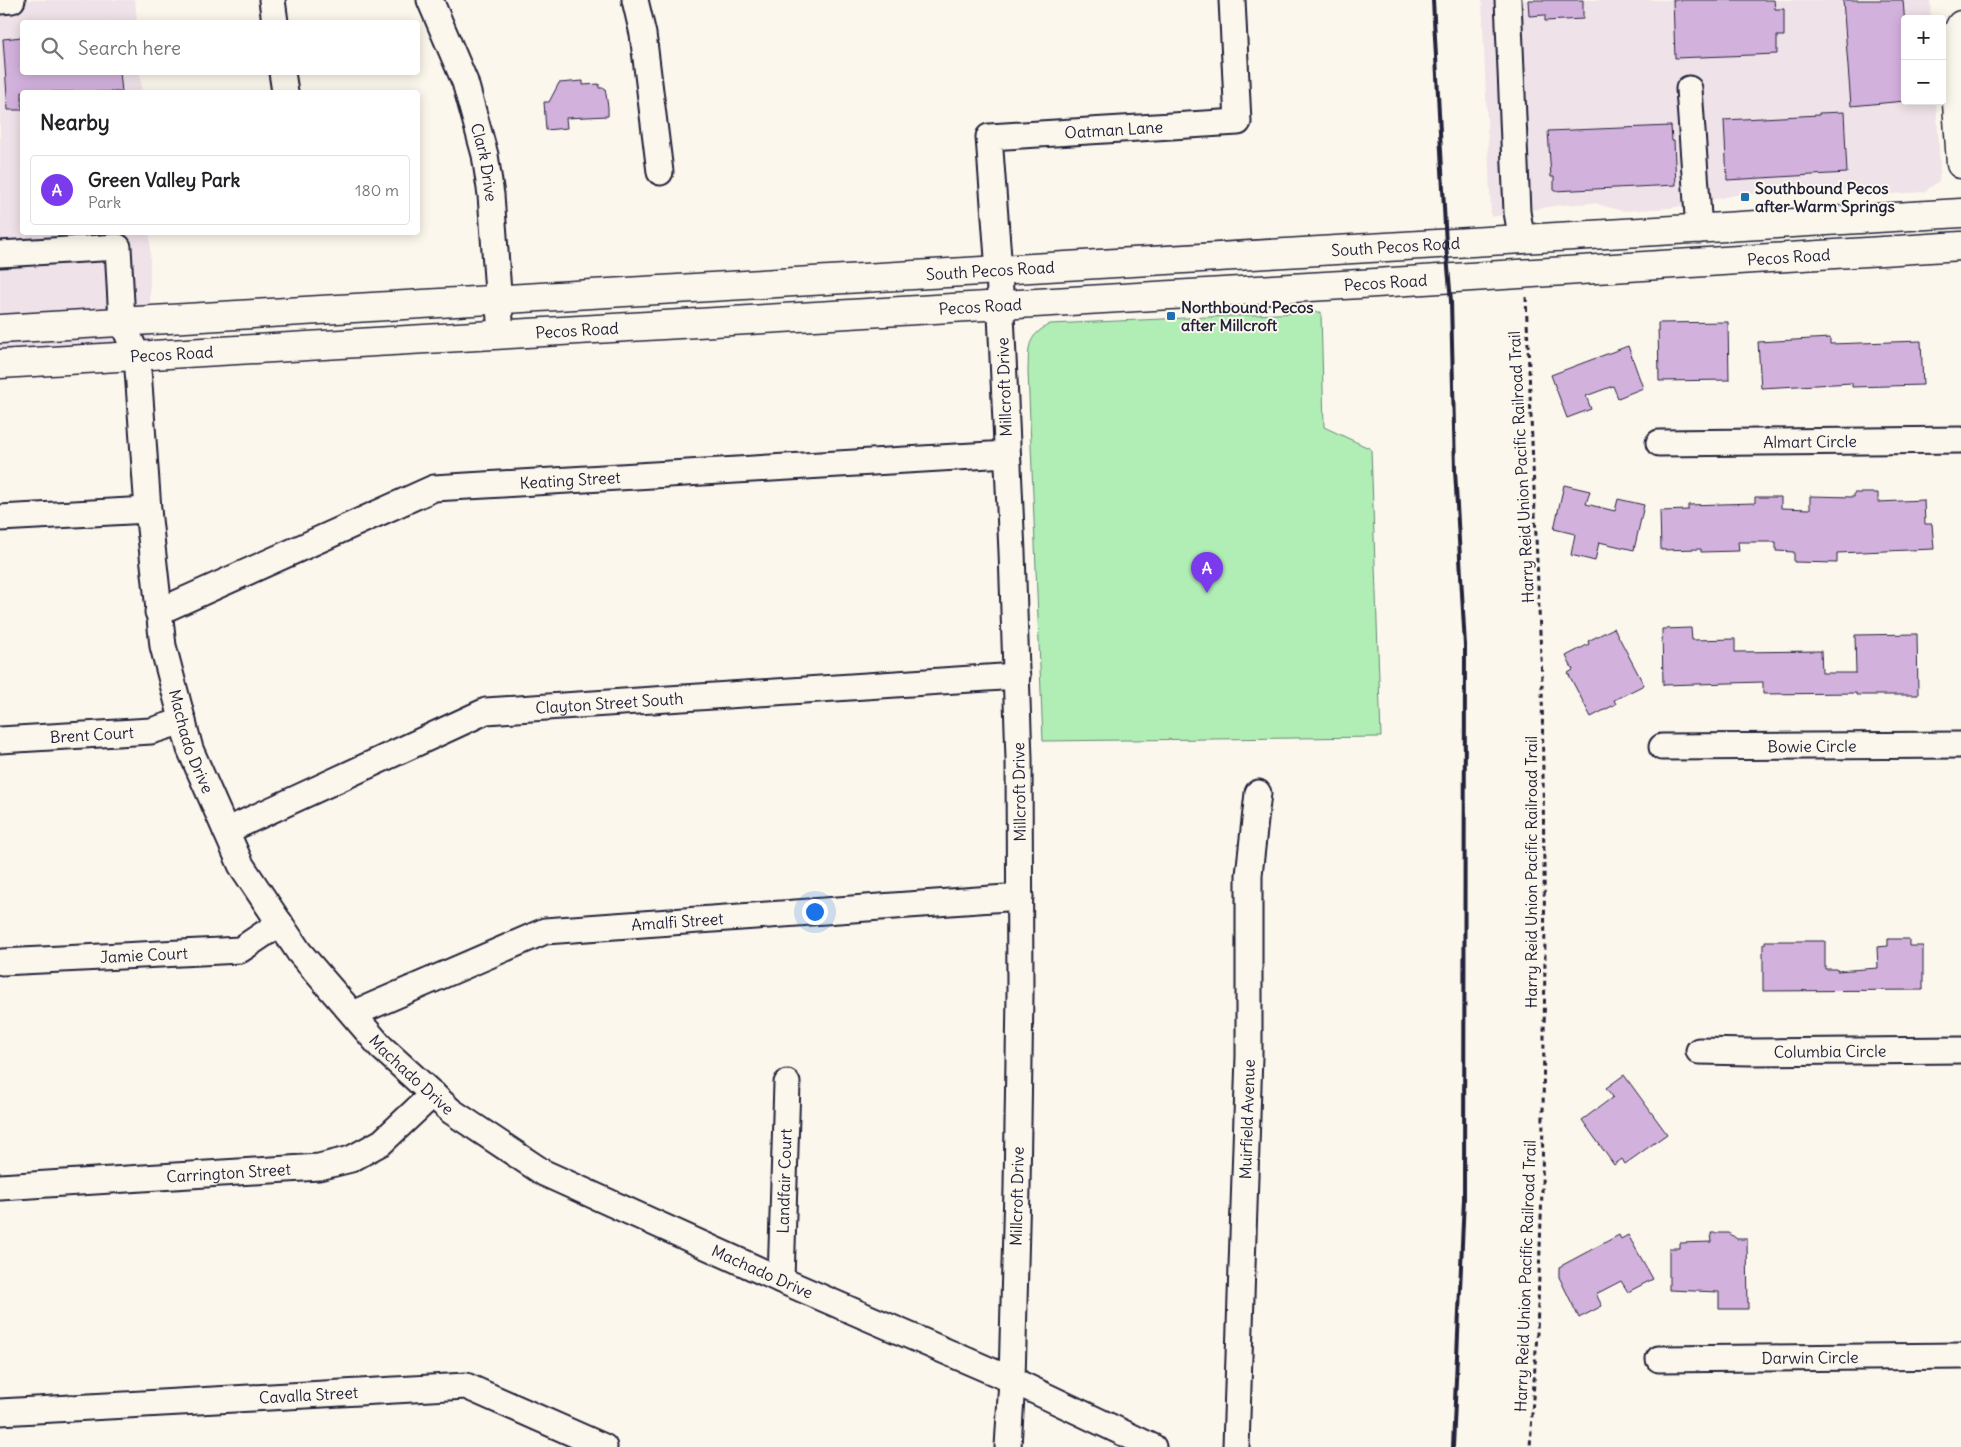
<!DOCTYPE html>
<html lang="en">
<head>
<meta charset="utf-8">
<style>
	:root { --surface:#fff; --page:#f2f2f2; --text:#202124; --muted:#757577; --line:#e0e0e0; --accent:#7c3aed }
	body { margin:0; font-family:Delius,sans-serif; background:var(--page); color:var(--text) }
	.controls { position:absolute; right:15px; top:15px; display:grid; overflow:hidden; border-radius:5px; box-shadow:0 2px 12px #0003 }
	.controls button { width:45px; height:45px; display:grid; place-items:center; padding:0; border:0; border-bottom:1px solid var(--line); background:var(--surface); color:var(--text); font:25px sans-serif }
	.you { position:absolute; left:814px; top:911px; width:18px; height:18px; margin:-12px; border:4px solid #fff; border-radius:50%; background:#1a73e8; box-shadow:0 0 0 8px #1a73e833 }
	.badge { display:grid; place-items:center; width:32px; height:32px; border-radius:50%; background:var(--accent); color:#fff; font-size:16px; font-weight:700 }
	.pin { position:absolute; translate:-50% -41px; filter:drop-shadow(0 1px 2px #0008) }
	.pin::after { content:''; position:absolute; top:26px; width:18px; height:15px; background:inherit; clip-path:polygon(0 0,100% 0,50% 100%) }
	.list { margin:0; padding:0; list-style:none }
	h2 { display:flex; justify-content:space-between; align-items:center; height:65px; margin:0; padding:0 20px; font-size:21px }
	h2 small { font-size:16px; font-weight:400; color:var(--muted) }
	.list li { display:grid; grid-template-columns:32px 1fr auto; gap:15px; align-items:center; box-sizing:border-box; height:70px; margin:0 10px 10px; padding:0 10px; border:1px solid var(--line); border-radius:5px }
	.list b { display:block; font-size:19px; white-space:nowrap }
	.list p { margin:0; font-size:16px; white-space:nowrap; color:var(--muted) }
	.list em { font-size:16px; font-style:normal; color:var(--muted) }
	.icon { flex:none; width:28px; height:28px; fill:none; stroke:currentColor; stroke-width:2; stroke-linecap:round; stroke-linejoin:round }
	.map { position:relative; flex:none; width:1961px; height:1447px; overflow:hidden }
	.search { position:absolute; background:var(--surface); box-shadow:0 2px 12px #0003; left:20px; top:20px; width:400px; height:55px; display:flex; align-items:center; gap:12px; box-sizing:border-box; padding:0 18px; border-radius:5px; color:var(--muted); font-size:19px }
	.panel { position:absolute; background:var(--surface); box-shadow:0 2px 12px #0003; left:20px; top:90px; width:400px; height:145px; border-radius:5px }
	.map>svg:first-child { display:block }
</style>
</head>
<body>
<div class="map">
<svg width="1961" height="1447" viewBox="0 0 1961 1447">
	<rect width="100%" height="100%" fill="#fbf7ec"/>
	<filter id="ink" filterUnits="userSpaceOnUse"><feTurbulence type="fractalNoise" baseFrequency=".02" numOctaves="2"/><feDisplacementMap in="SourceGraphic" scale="10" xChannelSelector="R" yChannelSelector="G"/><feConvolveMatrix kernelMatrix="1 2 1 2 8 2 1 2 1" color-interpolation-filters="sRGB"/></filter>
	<g filter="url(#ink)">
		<!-- built -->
		<g fill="#efe2e8">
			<path d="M0,0H135L137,22H22V72L140,73L142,92H22V232L150,233V344L0,352Z"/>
			<path d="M1482,0H1930L1931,19H1905V101H1936L1940,165L1939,181L1924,192L1875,195L1827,189L1735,195L1670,208L1622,211L1594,203L1559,205L1491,217Z"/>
		</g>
		<!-- green -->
		<path fill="#b0eeb5" stroke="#698878" d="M1321,312L1324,427L1371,449L1381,737L1043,741L1028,371C1029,347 1026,337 1050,324Z"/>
		<!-- building -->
		<g fill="#d3b1dd" stroke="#22223b">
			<path d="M1528,0H1583V19L1545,21V15L1529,16Z"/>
			<path d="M1673,0H1774L1775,9H1784V36H1777V54L1675,58Z"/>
			<path d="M1843,0H1903L1905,26V101L1851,106Z"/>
			<path d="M22,37V72H120L122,92H22V110H8L3,39Z"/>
			<path d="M583,81V85L599,84V88H605L608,107V116L566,118L567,128L546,130L544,102H549L559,83Z"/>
			<path d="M1844,112L1847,173L1727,180L1724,120L1819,115V113Z"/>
			<path d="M1671,126L1672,141H1674L1676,185L1554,191V177H1551L1548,131Z"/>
			<path d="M1728,322L1729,380L1659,381L1658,323Z"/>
			<path d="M1830,338V344L1921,341L1923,385L1852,387V383L1761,388L1758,342Z"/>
			<path d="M1628,346L1643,388L1618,398L1613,386L1586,396L1591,409L1567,418L1551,375Z"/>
			<path d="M1564,485L1590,491L1586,504L1615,511L1618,499L1644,505L1634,550L1599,542L1595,561L1571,555L1575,534L1554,529Z"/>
			<path d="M1854,493H1878V502L1924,500L1925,524H1932L1934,549L1837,553V563L1794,562V552L1776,551V542H1738L1739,551L1701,552V549L1661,550L1660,511L1688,510V505L1755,503V497H1781V508L1810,509V496L1854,497Z"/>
			<path d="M1614,628L1644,685L1614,700L1616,704L1591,717L1568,673L1573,670L1566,656L1589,644L1588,641Z"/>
			<path d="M1691,628L1692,640L1735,639V652L1821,651L1822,673H1856L1855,635L1917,634L1918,695H1856V693L1763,694V682L1663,685L1662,629Z"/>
			<path d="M1888,939H1909V946H1923V990L1763,991V944H1765V941H1825V969H1837V971L1878,968L1877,947L1888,946Z"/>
			<path d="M1624,1075L1667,1134L1625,1164L1622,1159L1614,1165L1582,1120L1613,1097L1606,1088Z"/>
			<path d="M1711,1233H1729L1737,1239H1747L1748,1309H1719V1292L1669,1290V1248H1680V1243L1712,1242Z"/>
			<path d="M1619,1235L1621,1239L1628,1235L1653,1279L1628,1292L1621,1281L1596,1294L1602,1306L1579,1318L1559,1277V1267Z"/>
		</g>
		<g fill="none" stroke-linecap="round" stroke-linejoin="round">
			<defs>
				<g id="minor">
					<path d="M272,0L275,22"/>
					<path id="s1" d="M430,0L465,82L485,155L491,195L501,334"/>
					<path d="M635,0L643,34L660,172"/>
					<path d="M1508,0L1517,212L1522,240"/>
					<path d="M0,1L12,0"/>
					<path d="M282,72L285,92"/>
					<path d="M1689,89L1699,230"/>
					<path id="s2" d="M0,254L118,247L122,321L137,356L148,510L163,646L190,749L241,865L299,952L381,1047L451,1111L544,1173L781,1280L1012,1380L1153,1447"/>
					<path id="s3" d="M1659,443L1961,440"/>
					<path d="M0,518L148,510"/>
					<path id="s4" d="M158,612L434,488L1007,454"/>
					<path id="s5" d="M0,740L151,731L183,721"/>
					<path id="s6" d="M1662,747L1961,745"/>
					<path id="s7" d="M226,831L486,711L1017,676"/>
					<path id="s8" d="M2,962L240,950L280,923"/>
					<path id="s9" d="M353,1014L545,931L1020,897"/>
					<path id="s10" d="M1699,1051L1751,1052L1961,1050"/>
					<path id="s11" d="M0,1187L319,1167L351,1159L382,1142L433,1094"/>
					<path id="s12" d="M781,1280L787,1083"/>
					<path id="s13" d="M1659,1359L1961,1356"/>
					<path id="s14" d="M0,1412L466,1386L604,1447"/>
					<path id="s15" d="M1008,1447L1012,1380L1017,1188L1020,994L1019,759L1012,552L999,271L989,137L1238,122L1232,0"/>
					<path id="s16" d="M1236,1447L1249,1056V875L1258,793"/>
				</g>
				<g id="major">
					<path d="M1961,25L1953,41L1961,164"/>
					<path id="s17" d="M0,329L1961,213"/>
					<path id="s18" d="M0,364L1360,284L1961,246"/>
				</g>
			</defs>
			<!-- minor casing -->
			<use href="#minor" stroke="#22223b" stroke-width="29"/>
			<!-- major casing -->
			<use href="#major" stroke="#22223b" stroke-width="31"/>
			<!-- path -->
			<path stroke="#22223b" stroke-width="3" stroke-dasharray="5 4" stroke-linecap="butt" d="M1526,297L1542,681L1545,960L1542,1191L1537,1333L1530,1447"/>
			<!-- minor -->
			<use href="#minor" stroke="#fbf7ec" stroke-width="25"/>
			<!-- major -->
			<use href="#major" stroke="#fbf7ec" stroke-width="28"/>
			<!-- rail -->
			<path stroke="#22223b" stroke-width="4" d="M1433,0L1446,245L1451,301L1455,470L1465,646L1464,1199L1453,1447"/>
		</g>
	</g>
	<!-- markers -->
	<g fill="#1f6fb2" stroke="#fbf7ec" stroke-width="2">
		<rect x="1740" y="192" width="10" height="10" rx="2.5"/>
		<rect x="1166" y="311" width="10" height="10" rx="2.5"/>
	</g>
	<g text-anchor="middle" stroke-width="4" stroke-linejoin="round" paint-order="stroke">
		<!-- street labels -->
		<g font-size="16" fill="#22223b" stroke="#fbf7ec">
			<text dy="6" stroke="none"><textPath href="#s15" startOffset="1436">Oatman Lane</textPath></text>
			<text dy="6" stroke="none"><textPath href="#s1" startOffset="172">Clark Drive</textPath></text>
			<text dy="6" stroke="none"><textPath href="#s17" startOffset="1398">South Pecos Road</textPath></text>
			<text dy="6" stroke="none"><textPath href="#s18" startOffset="1792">Pecos Road</textPath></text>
			<text dy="6" stroke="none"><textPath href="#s17" startOffset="992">South Pecos Road</textPath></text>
			<text dy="6" stroke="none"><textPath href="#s18" startOffset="1388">Pecos Road</textPath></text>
			<text dy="6" stroke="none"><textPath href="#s18" startOffset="982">Pecos Road</textPath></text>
			<text dy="6" stroke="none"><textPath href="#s18" startOffset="578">Pecos Road</textPath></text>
			<text dy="6" stroke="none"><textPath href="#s18" startOffset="172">Pecos Road</textPath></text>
			<text transform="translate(1004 387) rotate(-92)" y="6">Millcroft Drive</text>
			<text dy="6" stroke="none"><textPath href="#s3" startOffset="151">Almart Circle</textPath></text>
			<text transform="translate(1521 467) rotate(-93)" y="6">Harry Reid Union Pacific Railroad Trail</text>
			<text dy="6" stroke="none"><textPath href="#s4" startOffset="439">Keating Street</textPath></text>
			<text dy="6" stroke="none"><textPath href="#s7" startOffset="410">Clayton Street South</textPath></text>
			<text dy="6" stroke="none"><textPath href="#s5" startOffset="92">Brent Court</textPath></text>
			<text dy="6" stroke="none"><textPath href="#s2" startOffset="621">Machado Drive</textPath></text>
			<text dy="6" stroke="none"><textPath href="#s6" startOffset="150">Bowie Circle</textPath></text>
			<text transform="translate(1019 792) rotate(-91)" y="6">Millcroft Drive</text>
			<text transform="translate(1531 872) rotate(-90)" y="6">Harry Reid Union Pacific Railroad Trail</text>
			<text dy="6" stroke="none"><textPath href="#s9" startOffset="342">Amalfi Street</textPath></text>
			<text dy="6" stroke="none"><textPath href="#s8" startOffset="142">Jamie Court</textPath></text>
			<text dy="6" stroke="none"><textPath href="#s10" startOffset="131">Columbia Circle</textPath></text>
			<text dy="6" stroke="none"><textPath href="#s2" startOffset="1026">Machado Drive</textPath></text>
			<text dy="6" stroke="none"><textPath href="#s16" startOffset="328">Muirfield Avenue</textPath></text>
			<text dy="6" stroke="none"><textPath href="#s11" startOffset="229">Carrington Street</textPath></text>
			<text dy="6" stroke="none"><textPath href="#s12" startOffset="99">Landfair Court</textPath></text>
			<text dy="6" stroke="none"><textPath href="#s15" startOffset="251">Millcroft Drive</textPath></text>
			<text dy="6" stroke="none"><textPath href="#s2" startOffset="1431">Machado Drive</textPath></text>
			<text transform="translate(1525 1276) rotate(-88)" y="6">Harry Reid Union Pacific Railroad Trail</text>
			<text dy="6" stroke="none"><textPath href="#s13" startOffset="151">Darwin Circle</textPath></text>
			<text dy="6" stroke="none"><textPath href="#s14" startOffset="309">Cavalla Street</textPath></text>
		</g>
		<!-- poi labels -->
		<g font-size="16" font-weight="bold" fill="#22223b" stroke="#fbf7ec" text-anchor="start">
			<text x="1755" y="194">Southbound Pecos<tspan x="1755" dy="18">after Warm Springs</tspan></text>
			<text x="1181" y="313">Northbound Pecos<tspan x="1181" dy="18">after Millcroft</tspan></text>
		</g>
	</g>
</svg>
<div class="controls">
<button>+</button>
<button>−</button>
</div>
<div class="you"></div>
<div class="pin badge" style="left:1207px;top:593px">A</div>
<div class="search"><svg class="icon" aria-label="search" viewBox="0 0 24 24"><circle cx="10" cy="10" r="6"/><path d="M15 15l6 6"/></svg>Search here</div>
<section class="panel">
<h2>Nearby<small></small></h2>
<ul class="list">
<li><span class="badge">A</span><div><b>Green Valley Park</b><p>Park</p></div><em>180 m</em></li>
</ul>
</section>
</div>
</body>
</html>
